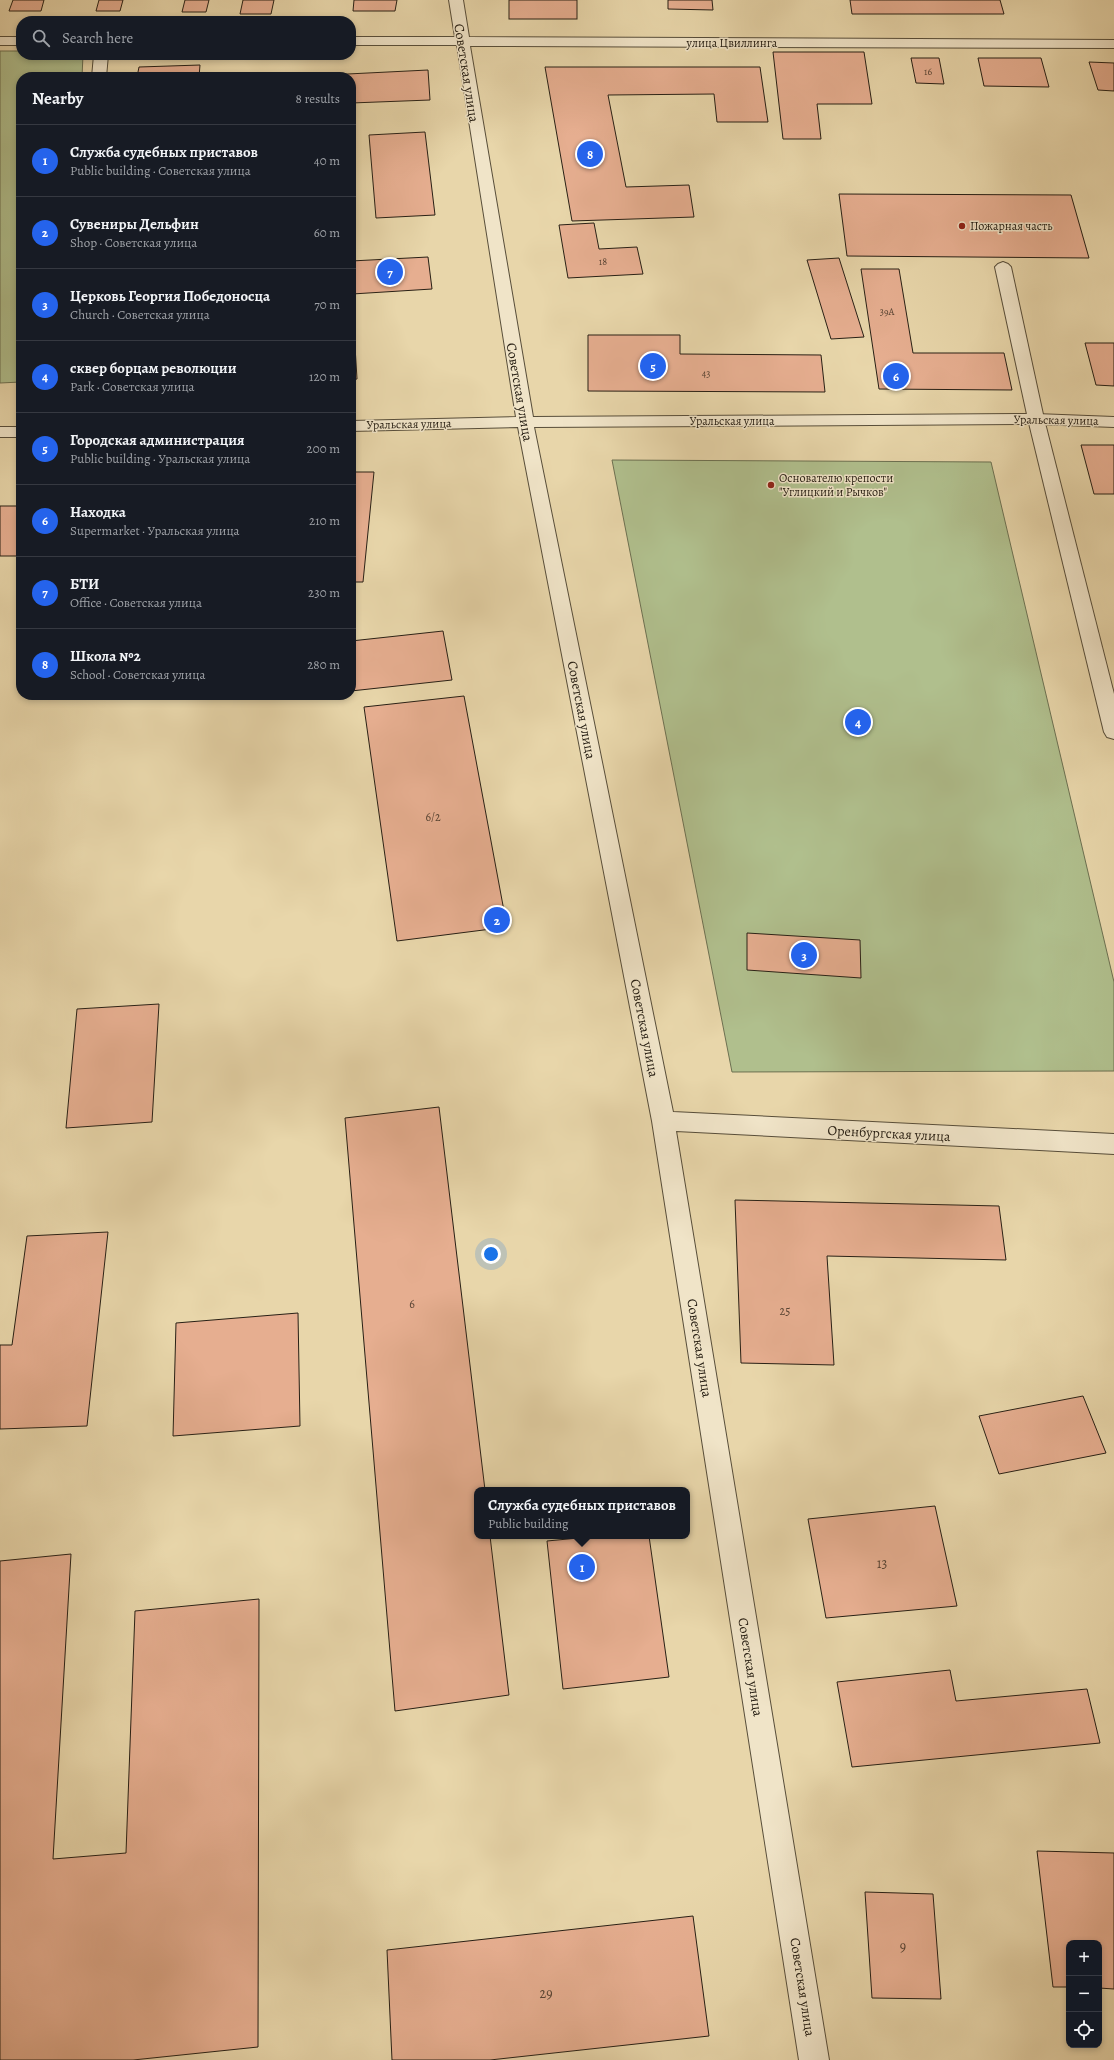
<!DOCTYPE html>
<html lang="en">
<head>
<meta charset="utf-8">
<style>
	:root { --surface:#171b24; --page:#20242c; --text:#f1f3f6; --muted:#9ea1a6; --line:#363941; --accent:#2563eb }
	body { margin:0; font-family:Alegreya,serif; background:var(--page); color:var(--text) }
	.controls { position:absolute; right:12px; bottom:12px; display:grid; overflow:hidden; border-radius:8px; box-shadow:0 2px 6px #0003 }
	.controls button { width:36px; height:36px; display:grid; place-items:center; padding:0; border:0; border-bottom:1px solid var(--line); background:var(--surface); color:var(--text); font:20px sans-serif }
	.you { position:absolute; left:491px; top:1254px; width:14px; height:14px; margin:-10px; border:3px solid #fff; border-radius:50%; background:#1a73e8; box-shadow:0 0 0 6px #1a73e833 }
	.badge { display:grid; place-items:center; width:26px; height:26px; border-radius:50%; background:var(--accent); color:#fff; font-size:13px; font-weight:700 }
	.pin { position:absolute; translate:-50% -50%; border:2px solid #fff; box-shadow:0 1px 4px #0006 }
	.popup { position:absolute; left:474px; top:1487px; width:216px; height:52px; box-sizing:border-box; display:grid; place-content:center; border-radius:8px; background:var(--surface); filter:drop-shadow(0 1px 3px #0005); font-size:13px; white-space:nowrap; color:var(--muted) }
	.popup b { font-size:15px; color:var(--text) }
	.popup::after { content:''; position:absolute; left:50%; top:100%; margin-left:-8px; border:8px solid transparent; border-top-color:var(--surface) }
	.list { margin:0; padding:0; list-style:none }
	h2 { display:flex; justify-content:space-between; align-items:center; height:52px; margin:0; padding:0 16px; font-size:17px }
	h2 small { font-size:13px; font-weight:400; color:var(--muted) }
	.list li { display:grid; grid-template-columns:26px 1fr auto; gap:12px; align-items:center; box-sizing:border-box; height:72px; padding:0 16px; border-top:1px solid var(--line) }
	.list b { display:block; font-size:15px; white-space:nowrap }
	.list p { margin:0; font-size:13px; white-space:nowrap; color:var(--muted) }
	.list em { font-size:13px; font-style:normal; color:var(--muted) }
	.icon { flex:none; width:22px; height:22px; fill:none; stroke:currentColor; stroke-width:2; stroke-linecap:round; stroke-linejoin:round }
	.map { position:relative; flex:none; width:1114px; height:2060px; overflow:hidden }
	.search { position:absolute; background:var(--surface); box-shadow:0 2px 6px #0003; left:16px; top:16px; width:340px; height:44px; display:flex; align-items:center; gap:10px; box-sizing:border-box; padding:0 14px; border-radius:16px; color:var(--muted); font-size:15px }
	.panel { position:absolute; background:var(--surface); box-shadow:0 2px 6px #0003; left:16px; top:72px; width:340px; height:628px; border-radius:16px }
	.map>svg:first-child { display:block }
</style>
</head>
<body>
<div class="map">
<svg width="1114" height="2060" viewBox="0 0 1114 2060">
	<rect width="100%" height="100%" fill="#e8d6aa"/>
	<filter id="stains"><feTurbulence type="fractalNoise" baseFrequency=".005" numOctaves="4"/><feColorMatrix values="0 0 0 0 .2 0 0 0 0 .09 0 0 0 0 .02 0 0 0 .5 -.17"/></filter>
	<radialGradient id="worn" r=".72"><stop offset=".6" stop-color="#630" stop-opacity="0"/><stop offset="1" stop-color="#630" stop-opacity=".3"/></radialGradient>
	<!-- green -->
	<g fill="#b0bf8d" stroke="#6c7051">
		<path d="M0,51H21V55H83L82,77H21V382L0,383Z"/>
		<path d="M612,460L991,462L1114,982V1071L732,1072Z"/>
	</g>
	<!-- building -->
	<g fill="#e6ae90" stroke="#282015">
		<path d="M13,0H44L41,11H9Z"/>
		<path d="M99,0H123L120,11H96Z"/>
		<path d="M185,0H209L206,12H182Z"/>
		<path d="M243,0H274L271,14H240Z"/>
		<path d="M354,0H397L395,11H353Z"/>
		<rect x="509" y="0" width="68" height="19"/>
		<path d="M668,0H712L713,10L668,9Z"/>
		<path d="M850,0H1000L1004,14H852Z"/>
		<path d="M773,52H864L872,104H817L821,139H783Z"/>
		<path d="M911,58H939L944,84L916,83Z"/>
		<path d="M978,58H1041L1049,87L984,86Z"/>
		<path d="M1089,62L1114,63V91L1098,90Z"/>
		<path d="M200,65L199,77H137L139,67Z"/>
		<path d="M545,67H760L768,122H717L714,94L608,95L626,187L689,185L694,217L572,221Z"/>
		<path d="M428,70L430,100L351,103V77H287Z"/>
		<path d="M425,132L435,215L376,218L369,135Z"/>
		<path d="M839,194L1071,195L1089,258L847,256Z"/>
		<path d="M594,223L599,249L637,247L643,274L568,278L559,225Z"/>
		<path d="M428,257L432,289L352,294L351,261Z"/>
		<path d="M839,258L864,337L831,339L807,260Z"/>
		<path d="M861,269H899L913,353H1004L1012,390L879,389Z"/>
		<path d="M351,330H354L357,379L351,380Z"/>
		<path d="M588,335H680V354L821,355L825,392L588,391Z"/>
		<path d="M1085,343H1114V386L1096,385Z"/>
		<path d="M1081,445H1114V494H1094Z"/>
		<path d="M351,472H374L363,582H351Z"/>
		<rect x="0" y="506" width="21" height="50"/>
		<path d="M443,631L452,680L351,691V641Z"/>
		<path d="M464,696L507,927L397,941L364,707Z"/>
		<path d="M747,933L860,940L861,978L747,970Z"/>
		<path d="M159,1004L152,1122L66,1128L77,1009Z"/>
		<path d="M439,1107L485,1490H477V1536H490L509,1695L395,1711L345,1118Z"/>
		<path d="M735,1200L999,1206L1006,1260L827,1256L834,1365L741,1363Z"/>
		<path d="M108,1232L87,1426L0,1429V1345H12L27,1236Z"/>
		<path d="M298,1313L300,1426L173,1436L176,1323Z"/>
		<path d="M1083,1396L1106,1453L999,1474L979,1416Z"/>
		<path d="M935,1506L957,1606L826,1618L808,1519Z"/>
		<path d="M599,1536H649L669,1677L563,1689L547,1541Z"/>
		<path d="M71,1554L53,1859L126,1853L135,1611L259,1599L258,2047L133,2060H0V1561Z"/>
		<path d="M950,1670L956,1701L1087,1689L1100,1743L852,1767L837,1682Z"/>
		<path d="M1037,1851L1114,1853V1989L1099,1988V1943H1069V1987H1053Z"/>
		<path d="M865,1892L933,1894L941,1999L872,1998Z"/>
		<path d="M693,1916L709,2036L490,2060H392L387,1950Z"/>
	</g>
	<g fill="none" stroke-linecap="round" stroke-linejoin="round">
		<defs>
			<path id="service" d="M1003,262L1008,264L1011,267L1044,419L1042,423L1036,424L1030,423L1028,419L995,267L998,264Z"/>
			<g id="minor">
				<path d="M94,55H108L106,77H92Z"/>
				<path d="M1036,414L1042,415L1044,419L1114,694V739L1107,737L1104,732L1028,419L1030,415Z"/>
			</g>
			<g id="tertiary">
				<path d="M449,0H463L469,37L1114,40V48L470,46L533,417L1036,414L1114,417V427L1036,424L534,427L673,1112L1114,1134V1154L676,1131L829,2060H799L652,1121L518,427L351,431V421L516,417L457,45H351V37H455Z"/>
				<rect x="0" y="37" width="21" height="8"/>
				<rect x="0" y="427" width="21" height="10"/>
			</g>
		</defs>
		<!-- service casing -->
		<use href="#service" stroke="#584e3a" stroke-width="2"/>
		<!-- minor casing -->
		<use href="#minor" stroke="#584e3a" stroke-width="2"/>
		<!-- tertiary casing -->
		<use href="#tertiary" stroke="#584e3a" stroke-width="2"/>
		<!-- service -->
		<use href="#service" fill="#f0e4c8" fill-rule="evenodd"/>
		<!-- minor -->
		<use href="#minor" fill="#f0e4c8" fill-rule="evenodd"/>
		<!-- tertiary -->
		<use href="#tertiary" fill="#f0e4c8" fill-rule="evenodd"/>
	</g>
	<!-- markers -->
	<g fill="#8f2418" stroke="#f0e4c8" stroke-width="1.5">
		<circle cx="962" cy="226" r="4"/>
		<circle cx="771" cy="485" r="4"/>
	</g>
	<g text-anchor="middle" stroke-width="3" stroke-linejoin="round" paint-order="stroke">
		<!-- far-number labels -->
		<g font-size="10" fill="#584434">
			<text x="928" y="75">16</text>
			<text x="603" y="265">18</text>
			<text x="887" y="315">39А</text>
			<text x="706" y="377">43</text>
		</g>
		<!-- far-street labels -->
		<g font-size="12" fill="#282015" stroke="#f0e4c8">
			<text x="732" y="47">улица Цвиллинга</text>
			<text transform="translate(1056 420) rotate(1)" y="4">Уральская улица</text>
			<text x="732" y="425">Уральская улица</text>
			<text transform="translate(409 424) rotate(-1)" y="4">Уральская улица</text>
		</g>
		<!-- far-poi labels -->
		<g font-size="12" fill="#282015" stroke="#f0e4c8" text-anchor="start">
			<text x="970" y="230">Пожарная часть</text>
			<text x="779" y="482">Основателю крепости<tspan x="779" dy="14">"Углицкий и Рычков"</tspan></text>
		</g>
		<!-- number labels -->
		<g font-size="12" fill="#584434">
			<text x="433" y="821">6/2</text>
			<text x="412" y="1308">6</text>
			<text x="785" y="1315">25</text>
		</g>
		<!-- street labels -->
		<g font-size="14" fill="#282015" stroke="#f0e4c8">
			<text transform="translate(467 73) rotate(81)" y="5">Советская улица</text>
			<text transform="translate(520 392) rotate(80)" y="5">Советская улица</text>
			<text transform="translate(582 710) rotate(79)" y="5">Советская улица</text>
			<text transform="translate(645 1028) rotate(79)" y="5">Советская улица</text>
			<text transform="translate(889 1133) rotate(3)" y="5">Оренбургская улица</text>
			<text transform="translate(700 1348) rotate(81)" y="5">Советская улица</text>
			<text transform="translate(751 1667) rotate(81)" y="5">Советская улица</text>
			<text transform="translate(803 1987) rotate(81)" y="5">Советская улица</text>
		</g>
		<!-- near-number labels -->
		<g font-size="14" fill="#584434">
			<text x="882" y="1568">13</text>
			<text x="903" y="1951">9</text>
			<text x="546" y="1998">29</text>
		</g>
	</g>
	<rect width="100%" height="100%" filter="url(#stains)"/>
	<rect width="100%" height="100%" fill="url(#worn)"/>
</svg>
<div class="controls">
<button>+</button>
<button>−</button>
<button><svg class="icon" aria-label="locate" viewBox="0 0 24 24"><circle cx="12" cy="12" r="6"/><path d="M12 2v4M12 18v4M2 12h4M18 12h4"/></svg></button>
</div>
<div class="you"></div>
<div class="pin badge" style="left:582px;top:1567px">1</div>
<div class="popup"><b>Служба судебных приставов</b>Public building</div>
<div class="pin badge" style="left:497px;top:920px">2</div>
<div class="pin badge" style="left:804px;top:955px">3</div>
<div class="pin badge" style="left:858px;top:722px">4</div>
<div class="pin badge" style="left:653px;top:366px">5</div>
<div class="pin badge" style="left:896px;top:376px">6</div>
<div class="pin badge" style="left:390px;top:272px">7</div>
<div class="pin badge" style="left:590px;top:154px">8</div>
<div class="search"><svg class="icon" aria-label="search" viewBox="0 0 24 24"><circle cx="10" cy="10" r="6"/><path d="M15 15l6 6"/></svg>Search here</div>
<section class="panel">
<h2>Nearby<small>8 results</small></h2>
<ul class="list">
<li><span class="badge">1</span><div><b>Служба судебных приставов</b><p>Public building · Советская улица</p></div><em>40 m</em></li>
<li><span class="badge">2</span><div><b>Сувениры Дельфин</b><p>Shop · Советская улица</p></div><em>60 m</em></li>
<li><span class="badge">3</span><div><b>Церковь Георгия Победоносца</b><p>Church · Советская улица</p></div><em>70 m</em></li>
<li><span class="badge">4</span><div><b>сквер борцам революции</b><p>Park · Советская улица</p></div><em>120 m</em></li>
<li><span class="badge">5</span><div><b>Городская администрация</b><p>Public building · Уральская улица</p></div><em>200 m</em></li>
<li><span class="badge">6</span><div><b>Находка</b><p>Supermarket · Уральская улица</p></div><em>210 m</em></li>
<li><span class="badge">7</span><div><b>БТИ</b><p>Office · Советская улица</p></div><em>230 m</em></li>
<li><span class="badge">8</span><div><b>Школа №2</b><p>School · Советская улица</p></div><em>280 m</em></li>
</ul>
</section>
</div>
</body>
</html>
